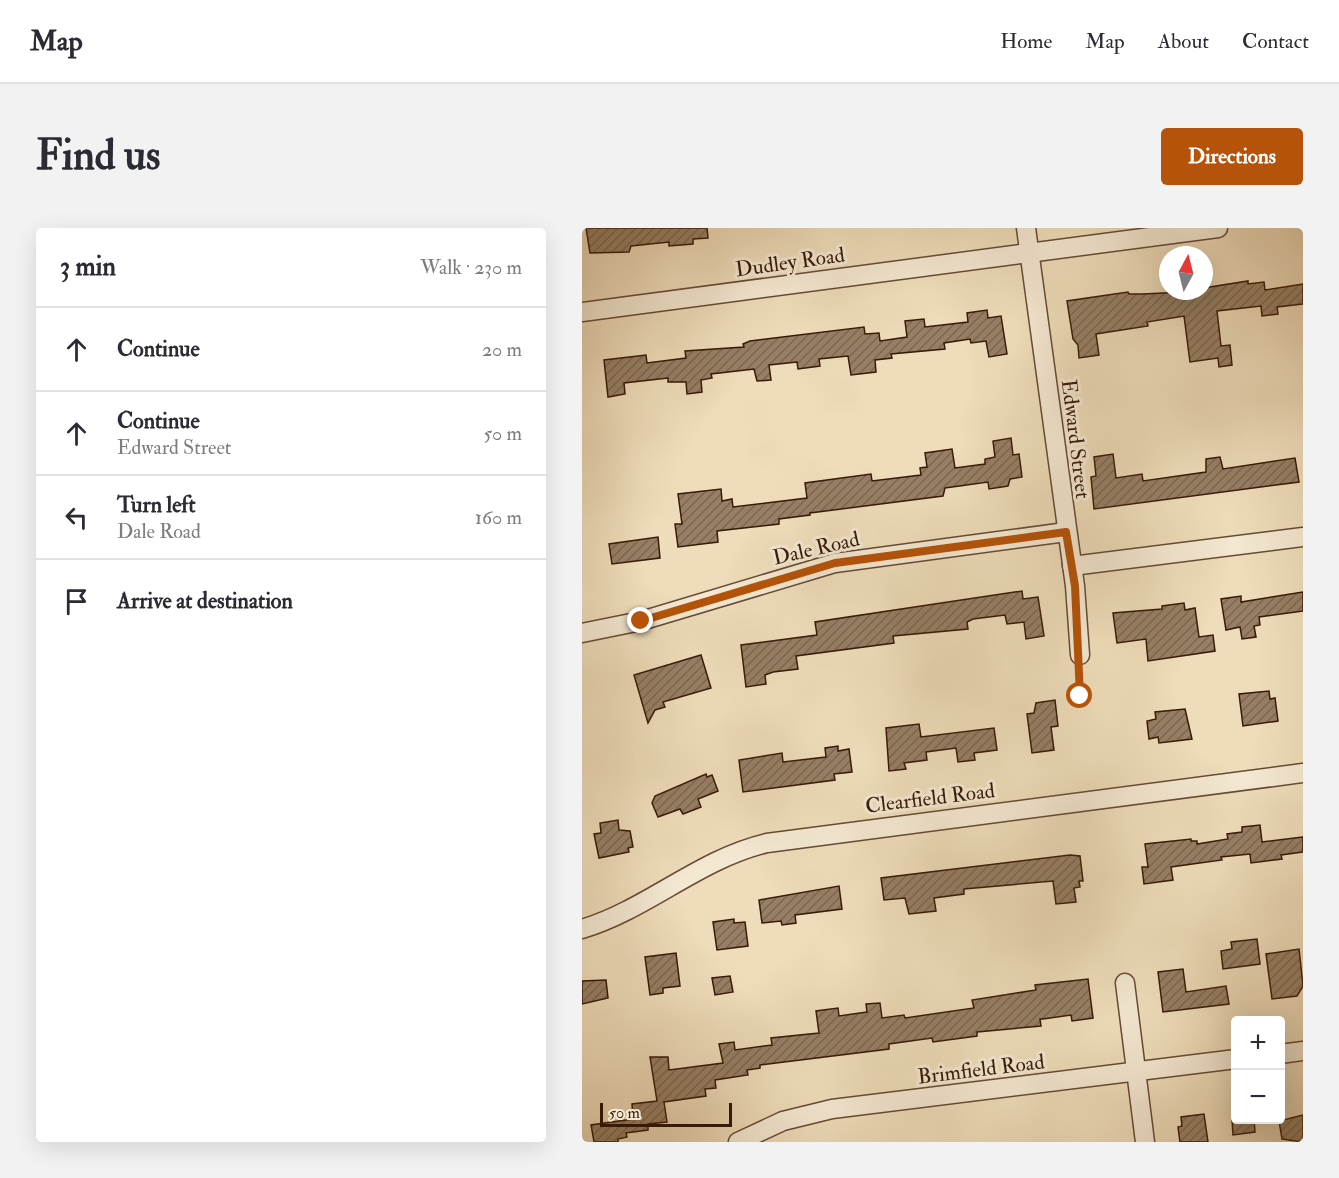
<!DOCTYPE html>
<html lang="en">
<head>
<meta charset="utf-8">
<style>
	:root { --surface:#fff; --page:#f2f2f3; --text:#2b2b33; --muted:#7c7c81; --line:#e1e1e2; --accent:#b45309 }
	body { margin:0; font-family:"IM FELL Double Pica",serif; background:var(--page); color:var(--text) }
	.controls { position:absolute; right:18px; bottom:18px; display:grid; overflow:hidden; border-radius:6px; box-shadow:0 6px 24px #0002 }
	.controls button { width:54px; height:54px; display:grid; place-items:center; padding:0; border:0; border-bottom:2px solid var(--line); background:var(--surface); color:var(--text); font:30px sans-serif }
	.compass { position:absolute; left:577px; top:18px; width:54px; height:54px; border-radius:50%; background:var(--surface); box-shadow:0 6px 24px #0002; rotate:7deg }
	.scale { position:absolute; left:18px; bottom:15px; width:132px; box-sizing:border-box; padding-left:6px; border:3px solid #371a07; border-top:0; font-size:16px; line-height:21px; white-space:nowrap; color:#371a07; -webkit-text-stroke:4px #f4e8d2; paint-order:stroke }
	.stop { position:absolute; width:18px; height:18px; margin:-14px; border:4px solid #b45309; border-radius:50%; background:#fff }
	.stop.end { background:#b45309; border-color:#fff; box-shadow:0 2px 6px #0008 }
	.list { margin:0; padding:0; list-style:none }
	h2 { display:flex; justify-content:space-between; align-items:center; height:78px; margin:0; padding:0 24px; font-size:26px }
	h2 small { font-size:20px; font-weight:400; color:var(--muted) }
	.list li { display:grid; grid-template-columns:39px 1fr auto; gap:18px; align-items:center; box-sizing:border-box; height:84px; padding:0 24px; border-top:2px solid var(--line) }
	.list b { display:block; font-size:22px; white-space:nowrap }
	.list p { margin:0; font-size:20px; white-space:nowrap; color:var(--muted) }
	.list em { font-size:20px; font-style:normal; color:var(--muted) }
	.icon { flex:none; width:33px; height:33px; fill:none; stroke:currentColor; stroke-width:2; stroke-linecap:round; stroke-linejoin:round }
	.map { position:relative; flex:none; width:721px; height:914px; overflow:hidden; border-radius:6px }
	header { display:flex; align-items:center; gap:36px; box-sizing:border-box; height:84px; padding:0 30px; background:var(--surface); border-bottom:2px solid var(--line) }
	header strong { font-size:28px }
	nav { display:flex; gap:33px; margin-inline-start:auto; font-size:21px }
	.intro { display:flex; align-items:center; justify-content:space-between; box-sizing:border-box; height:144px; padding:0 36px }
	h1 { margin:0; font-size:42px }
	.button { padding:15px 27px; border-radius:6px; background:var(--accent); color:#fff; font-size:21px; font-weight:700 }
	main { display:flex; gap:36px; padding:0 36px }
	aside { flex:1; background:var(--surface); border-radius:6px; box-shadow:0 6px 24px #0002 }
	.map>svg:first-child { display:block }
</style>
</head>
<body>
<header>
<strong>Map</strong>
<nav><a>Home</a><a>Map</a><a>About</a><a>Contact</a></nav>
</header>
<div class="intro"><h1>Find us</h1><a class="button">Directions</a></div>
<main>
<aside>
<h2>3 min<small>Walk · 230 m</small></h2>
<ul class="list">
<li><svg class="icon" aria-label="ahead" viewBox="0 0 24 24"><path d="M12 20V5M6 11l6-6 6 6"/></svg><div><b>Continue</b></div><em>20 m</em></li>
<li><svg class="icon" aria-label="ahead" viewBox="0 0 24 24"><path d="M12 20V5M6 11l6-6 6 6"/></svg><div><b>Continue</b><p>Edward Street</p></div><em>50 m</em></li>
<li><svg class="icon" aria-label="left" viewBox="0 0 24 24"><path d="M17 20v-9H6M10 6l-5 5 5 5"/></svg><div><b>Turn left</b><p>Dale Road</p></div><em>160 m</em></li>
<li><svg class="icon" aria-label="arrive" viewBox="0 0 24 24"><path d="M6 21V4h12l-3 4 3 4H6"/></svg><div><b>Arrive at destination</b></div></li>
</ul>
</aside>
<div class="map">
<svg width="721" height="914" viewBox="0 0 721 914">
	<defs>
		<pattern id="building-hatch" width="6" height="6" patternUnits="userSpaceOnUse" patternTransform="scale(1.5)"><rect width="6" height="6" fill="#967f64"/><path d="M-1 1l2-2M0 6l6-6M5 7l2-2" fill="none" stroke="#7b6750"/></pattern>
	</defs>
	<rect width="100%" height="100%" fill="#eedcba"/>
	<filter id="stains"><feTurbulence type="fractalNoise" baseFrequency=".00333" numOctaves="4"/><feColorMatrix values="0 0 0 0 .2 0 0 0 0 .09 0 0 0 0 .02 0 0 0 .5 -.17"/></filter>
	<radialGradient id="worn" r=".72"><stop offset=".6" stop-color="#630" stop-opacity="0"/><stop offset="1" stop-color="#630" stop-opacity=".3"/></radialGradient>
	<!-- building -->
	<g fill="url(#building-hatch)" stroke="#371a07" stroke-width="1.5">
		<path d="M4,0H125L126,10L111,11V16L87,18V14L49,18L47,24L8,25Z"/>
		<path d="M666,53V56L682,54L683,62L721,56V76L695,79L696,86L680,88L679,78L635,83L639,118L648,117L650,137L637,139L636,130L608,134L602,88L565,94L566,98L514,106L517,127L497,130L496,117L491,111L485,73L546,64L547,66H561L622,63V60Z"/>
		<path d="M405,82L406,90L419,88L425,126L407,129L404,113L389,115L388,111L362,115L363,121L309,126L310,130L293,132L294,144L269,147L266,128L237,131L238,138L216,141L215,134L187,137L189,152L175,153L172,141L129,146L130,150L119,152L120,164L105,166L104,154H86V150L42,155L43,166L26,169L22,132L64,127L65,135L104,130L103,123L162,119L161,116L168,113L282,99L283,106L297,105L298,113L325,109L323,93L342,91L343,99L386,94L385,85Z"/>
		<path d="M429,210L431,227L437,226L440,249L428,251L426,258L407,261L406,254L363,260L361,268L228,285V287L197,291V296L135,303L136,314L96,319L93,296H100L96,266L139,261L140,273L150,271L151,279L225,270L223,255L289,246L290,253L339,247L338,240L345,239L343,225L370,221L373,240L403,236V231L413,229L411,213Z"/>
		<path d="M531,226L534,250L560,246L561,253L624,244V231L638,229L641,241L713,230L717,254L512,281L509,249L514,248L512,229Z"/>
		<path d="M76,309L78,330L30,336L27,316Z"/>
		<path d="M440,363L441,371L456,369L462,408L444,411L442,394L425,396L423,387L391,391L385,394L386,401L311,408L312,415L214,428L216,441L191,444L183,447L184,456L164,459L159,417L235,407L233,394Z"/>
		<path d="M721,364V383L677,389L678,397L672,398L674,409L660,411L658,399L644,402L639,371L659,368V374Z"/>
		<path d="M602,375L603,382L613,380L617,409L631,407L633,423L566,433L564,411L535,415L531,385L580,381V378Z"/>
		<path d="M119,427L129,460L81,474L83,479L73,482L66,495L52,447Z"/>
		<path d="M687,463L688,471L693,470L696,493L661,498L657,466Z"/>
		<path d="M473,472L476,498L469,499L472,522L450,525L445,486L452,485L454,475Z"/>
		<path d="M603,481L610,511L577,515L576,509L567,511L565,493L574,491L573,484Z"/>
		<path d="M337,496L339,509L412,500L415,522L392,525L393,532L376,534L374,520L344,524L345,532L322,535L324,541L307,543L304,500Z"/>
		<path d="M256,518V523L267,521L270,544L252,546L253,552L161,564L157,532L200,525L201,534L244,529L243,520Z"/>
		<path d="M124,546L125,549L130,547L136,563L116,571L119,579L101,586L98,581L76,589L70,575L73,568Z"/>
		<path d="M36,592L37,602L48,603L51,619L46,620L47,624L17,630L12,606L19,605L18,595Z"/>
		<path d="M678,597L680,614L721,609V624L699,627L700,631L669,635L668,626L639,629L640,632L589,639L591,652L562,656L560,639H566L563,616L609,611V613H615V616L646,611L645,606L660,604V599Z"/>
		<path d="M488,627L498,628L501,653H497L498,659L492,660L494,674L474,676L471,653L382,661V666L352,670L354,683L327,686L323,670L302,672L299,650Z"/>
		<path d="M257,658L260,681L213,687L214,695L200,697L199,693L180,695L177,672Z"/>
		<path d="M152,691V695L163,694L166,718L135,722L131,694Z"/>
		<path d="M675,711L678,736L641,741L639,723L650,721L649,714Z"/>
		<path d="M717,721L721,758L715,768L690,771L684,726Z"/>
		<path d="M94,725L98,758L81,760V765L68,767L63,729Z"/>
		<path d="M601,741L604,764L644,758L647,776L581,784L576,744Z"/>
		<path d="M148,748L151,764L133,767L130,750Z"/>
		<path d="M506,751L511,790L490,793L489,787L461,791H458L459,798L395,804V808L351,814L350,810L307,816V821L178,837V840L165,842L166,847L133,852L134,860L123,861L124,868L82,874L85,894L66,896V902L44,905L45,909L36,911V914H12L9,897L51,891L50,876L75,873L68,829H86L87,842L141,835L137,816L152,814L153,822L190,817L189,810L237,805L234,783L256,780L257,788L285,784L284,776L298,775L300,790L322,787L323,790L392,780L390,772L454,762L453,757Z"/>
		<path d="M24,752L26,770L0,776V753Z"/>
		<path d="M622,886L626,914H598L596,899L600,898L599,889Z"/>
		<path d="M721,887V914L700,911L697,893Z"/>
		<path d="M650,891H672L673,904L651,907Z"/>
	</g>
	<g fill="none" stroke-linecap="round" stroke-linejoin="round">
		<defs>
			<g id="minor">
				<path d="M444,0L493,358L498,427"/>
				<path d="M0,84L636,0"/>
				<path d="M490,338L721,309"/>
				<path d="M0,405L59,393L253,335L484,304"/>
				<path d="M0,701C66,681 117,631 185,615L721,545"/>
				<path d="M543,755L563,914"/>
				<path d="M698,826L721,823"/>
				<path d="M156,914L201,893L250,881L654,831"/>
			</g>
		</defs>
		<!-- minor casing -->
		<use href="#minor" stroke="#654a34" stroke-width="21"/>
		<!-- path -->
		<path stroke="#371a07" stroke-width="3" stroke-dasharray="1.5 3" stroke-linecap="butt" d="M498,444V468"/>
		<!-- minor -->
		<use href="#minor" stroke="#f4e8d2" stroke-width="18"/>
	</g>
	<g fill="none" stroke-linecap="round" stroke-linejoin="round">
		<!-- route -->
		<path stroke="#b45309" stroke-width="8" d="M59,393L253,335L484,304L493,358L498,468"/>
	</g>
	<g text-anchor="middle" stroke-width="6" stroke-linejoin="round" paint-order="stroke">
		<!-- street labels -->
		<g font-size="21" fill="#371a07" stroke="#f4e8d2">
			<text transform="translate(208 34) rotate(-8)" y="7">Dudley Road</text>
			<text transform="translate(494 211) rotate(83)" y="7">Edward Street</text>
			<text transform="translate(234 320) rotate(-13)" y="7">Dale Road</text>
			<text transform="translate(348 570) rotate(-7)" y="7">Clearfield Road</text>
			<text transform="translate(399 841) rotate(-7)" y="7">Brimfield Road</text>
		</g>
	</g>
	<rect width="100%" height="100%" filter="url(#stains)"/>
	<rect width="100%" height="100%" fill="url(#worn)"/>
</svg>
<div class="controls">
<button>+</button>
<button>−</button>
</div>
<svg class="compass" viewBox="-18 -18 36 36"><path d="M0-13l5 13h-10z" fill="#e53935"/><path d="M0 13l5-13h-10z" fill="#7c7c81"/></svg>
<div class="scale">50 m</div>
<div class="stop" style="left:498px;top:468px"></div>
<div class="stop end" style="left:59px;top:393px"></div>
</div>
</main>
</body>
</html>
